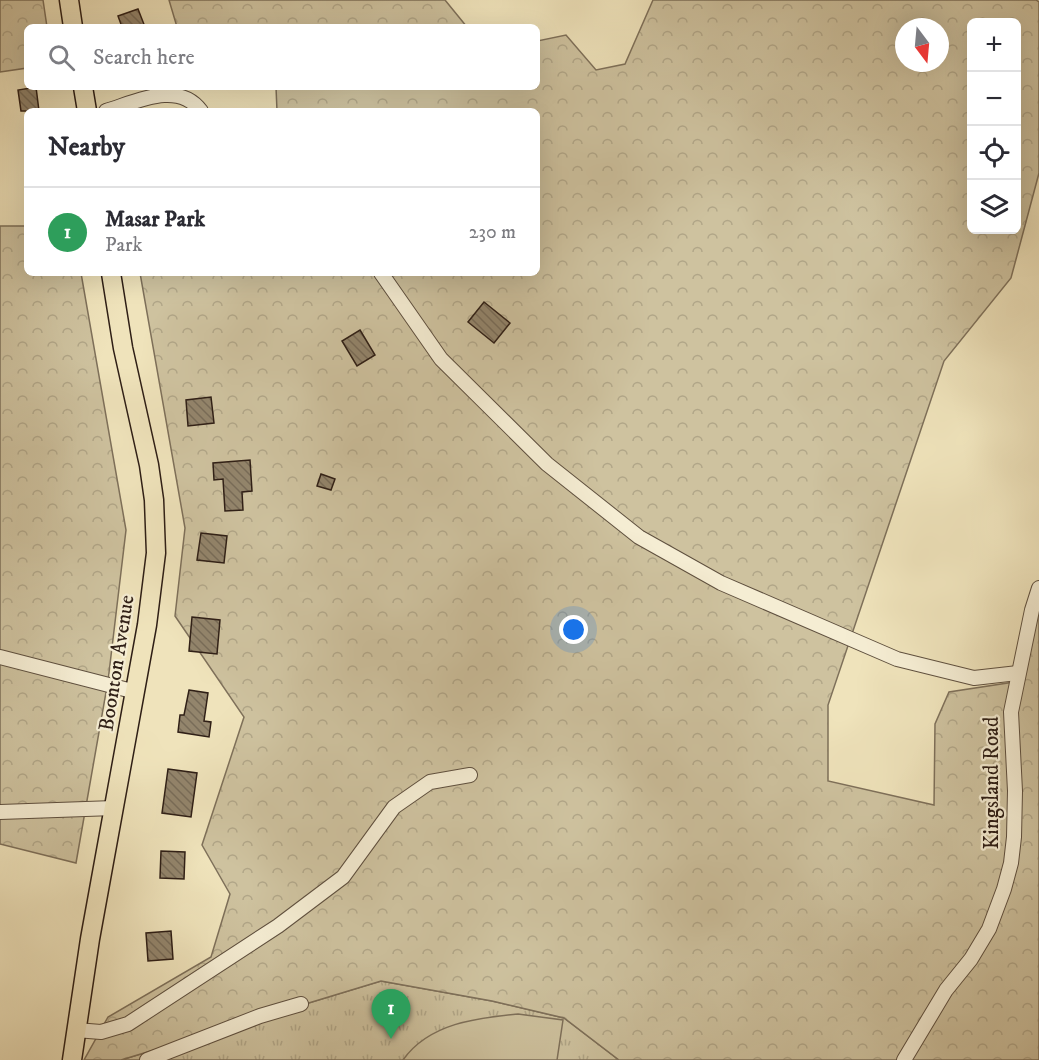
<!DOCTYPE html>
<html lang="en">
<head>
<meta charset="utf-8">
<style>
	:root { --surface:#fff; --page:#f2f2f3; --text:#2b2b33; --muted:#7c7c81; --line:#e1e1e2; --accent:#8f2418 }
	body { margin:0; font-family:"IM FELL DW Pica",serif; background:var(--page); color:var(--text) }
	.controls { position:absolute; right:18px; top:18px; display:grid; overflow:hidden; border-radius:9px; box-shadow:0 6px 24px #0002 }
	.controls button { width:54px; height:54px; display:grid; place-items:center; padding:0; border:0; border-bottom:2px solid var(--line); background:var(--surface); color:var(--text); font:30px sans-serif }
	.compass { position:absolute; left:895px; top:18px; width:54px; height:54px; border-radius:50%; background:var(--surface); box-shadow:0 6px 24px #0002; rotate:164deg }
	.you { position:absolute; left:574px; top:630px; width:21px; height:21px; margin:-15px; border:4px solid #fff; border-radius:50%; background:#1a73e8; box-shadow:0 0 0 9px #1a73e833 }
	.badge { display:grid; place-items:center; width:39px; height:39px; border-radius:50%; background:var(--accent); color:#fff; font-size:20px; font-weight:700 }
	.pin { position:absolute; translate:-50% -50px; filter:drop-shadow(0 2px 3px #0008) }
	.pin::after { content:''; position:absolute; top:32px; width:21px; height:18px; background:inherit; clip-path:polygon(0 0,100% 0,50% 100%) }
	.list { margin:0; padding:0; list-style:none }
	h2 { display:flex; justify-content:space-between; align-items:center; height:78px; margin:0; padding:0 24px; font-size:26px }
	h2 small { font-size:20px; font-weight:400; color:var(--muted) }
	.list li { display:grid; grid-template-columns:39px 1fr auto; gap:18px; align-items:center; box-sizing:border-box; height:90px; padding:0 24px; border-top:2px solid var(--line) }
	.list b { display:block; font-size:22px; white-space:nowrap }
	.list p { margin:0; font-size:20px; white-space:nowrap; color:var(--muted) }
	.list em { font-size:20px; font-style:normal; color:var(--muted) }
	.icon { flex:none; width:33px; height:33px; fill:none; stroke:currentColor; stroke-width:2; stroke-linecap:round; stroke-linejoin:round }
	.map { position:relative; flex:none; width:1039px; height:1060px; overflow:hidden }
	.search { position:absolute; background:var(--surface); box-shadow:0 6px 24px #0002; left:24px; top:24px; width:516px; height:66px; display:flex; align-items:center; gap:15px; box-sizing:border-box; padding:0 21px; border-radius:9px; color:var(--muted); font-size:22px }
	.panel { position:absolute; background:var(--surface); box-shadow:0 6px 24px #0002; left:24px; top:108px; width:516px; height:168px; border-radius:9px }
	.map>svg:first-child { display:block }
</style>
</head>
<body>
<div class="map">
<svg width="1039" height="1060" viewBox="0 0 1039 1060">
	<defs>
		<pattern id="grass-tufts" width="24" height="20" patternUnits="userSpaceOnUse" patternTransform="scale(1.5)"><rect width="24" height="20" fill="#cec29f"/><path d="M3 7l-1-3M5 7V3M7 7l1-3M15 17l-1-3M17 17v-4M19 17l1-3" fill="none" stroke="#b1a688"/></pattern>
		<pattern id="forest-crowns" width="20" height="18" patternUnits="userSpaceOnUse" patternTransform="scale(1.5)"><rect width="20" height="18" fill="#cec29f"/><path d="M2 6a3 3 0 1 1 6 0M12 15a3 3 0 1 1 6 0" fill="none" stroke="#b1a688"/></pattern>
		<pattern id="building-back-hatch" width="6" height="6" patternUnits="userSpaceOnUse" patternTransform="scale(1.5)"><rect width="6" height="6" fill="#93856c"/><path d="M-1 5l2 2M0 0l6 6M5-1l2 2" fill="none" stroke="#786c58"/></pattern>
	</defs>
	<rect width="100%" height="100%" fill="#efe3bb"/>
	<filter id="stains"><feTurbulence type="fractalNoise" baseFrequency=".00333" numOctaves="4"/><feColorMatrix values="0 0 0 0 .2 0 0 0 0 .09 0 0 0 0 .02 0 0 0 .5 -.17"/></filter>
	<radialGradient id="worn" r=".72"><stop offset=".6" stop-color="#630" stop-opacity="0"/><stop offset="1" stop-color="#630" stop-opacity=".3"/></radialGradient>
	<!-- grass -->
	<path fill="url(#grass-tufts)" stroke="#7e705a" stroke-width="1.5" d="M381,981L492,1001L564,1018L619,1060H121Z"/>
	<!-- forest -->
	<g fill="url(#forest-crowns)" stroke="#7e705a" stroke-width="1.5" fill-rule="evenodd">
		<path d="M0,0H43L47,27H27V68L0,72Z"/>
		<path d="M169,0H445L467,27H177Z"/>
		<path d="M653,0H1036L1039,2V173L1011,278L944,361L828,705V781L934,805L935,724L949,692L1014,682L1039,595V1060H619L564,1018L492,1001L381,981L121,1060H84L108,1017L211,957L230,894L202,845L244,717L175,616L185,528L140,273H537V111H277L276,87H537V41L566,35L596,70L625,64ZM972,22H1016V230H972ZM904,27H940V63H904Z"/>
		<path d="M0,226H27V273H81L126,530L108,681L76,863L0,844Z"/>
	</g>
	<!-- garden -->
	<path fill="#cec29f" stroke="#7e705a" stroke-width="1.5" d="M518,1014L563,1020L557,1060H403C429,1023 477,1018 518,1014Z"/>
	<!-- building -->
	<g fill="url(#building-back-hatch)" stroke="#2f1f16" stroke-width="1.5">
		<path d="M138,9L145,27H122L118,16Z"/>
		<path d="M36,87L39,111H21L18,90Z"/>
		<path d="M484,302L510,323L494,343L468,322Z"/>
		<path d="M360,330L375,355L357,366L342,341Z"/>
		<path d="M211,397L214,423L188,426L186,400Z"/>
		<path d="M250,460L252,491L242,492L243,510L225,511L223,479L214,480L213,463Z"/>
		<path d="M321,474L335,479L331,490L317,486Z"/>
		<path d="M201,533L227,536L224,563L197,560Z"/>
		<path d="M192,617L220,620L217,654L189,651Z"/>
		<path d="M189,690L208,693L204,721L211,722L209,737L178,732L180,715H184Z"/>
		<path d="M168,769L197,773L191,817L162,813Z"/>
		<path d="M161,851L185,852L184,879L160,878Z"/>
		<path d="M171,931L173,959L148,961L146,933Z"/>
	</g>
	<g fill="none" stroke-linecap="round" stroke-linejoin="round">
		<defs>
			<g id="minor">
				<path d="M106,111C136,102 178,80 201,111"/>
				<path d="M381,273L441,359L547,464L639,537L721,583L897,659L974,678L1018,673"/>
				<path d="M0,657L136,692"/>
				<path d="M0,812L114,808"/>
				<path d="M76,1030L101,1032L128,1024L278,926L343,877L394,807L430,782L470,775"/>
				<path d="M147,1060L260,1016L301,1004"/>
				<path d="M904,1060L946,990L971,959L989,929L1004,889L1011,863L1014,837L1015,791L1011,712L1032,610L1039,588"/>
			</g>
			<g id="major">
				<path d="M69,0L73,27"/>
				<path d="M83,87L87,111"/>
				<path d="M72,1060L90,939L147,625L156,553L154,500L149,465L123,348L111,273"/>
			</g>
		</defs>
		<!-- minor casing -->
		<use href="#minor" stroke="#5f503f" stroke-width="16"/>
		<!-- major casing -->
		<use href="#major" stroke="#2f1f16" stroke-width="21"/>
		<!-- minor -->
		<use href="#minor" stroke="#f5edd3" stroke-width="14"/>
		<!-- major -->
		<use href="#major" stroke="#efe3bb" stroke-width="18"/>
	</g>
	<g text-anchor="middle" stroke-width="4.5" stroke-linejoin="round" paint-order="stroke">
		<!-- street labels -->
		<g font-size="21" fill="#2f1f16" stroke="#f5edd3">
			<text transform="translate(116 663) rotate(-81)" y="7">Boonton Avenue</text>
			<text transform="translate(991 783) rotate(-90)" y="7">Kingsland Road</text>
		</g>
	</g>
	<rect width="100%" height="100%" filter="url(#stains)"/>
	<rect width="100%" height="100%" fill="url(#worn)"/>
</svg>
<div class="controls">
<button>+</button>
<button>−</button>
<button><svg class="icon" aria-label="locate" viewBox="0 0 24 24"><circle cx="12" cy="12" r="6"/><path d="M12 2v4M12 18v4M2 12h4M18 12h4"/></svg></button>
<button><svg class="icon" aria-label="layers" viewBox="0 0 24 24"><path d="M12 4l9 5-9 5-9-5zM3 14l9 5 9-5"/></svg></button>
</div>
<svg class="compass" viewBox="-18 -18 36 36"><path d="M0-13l5 13h-10z" fill="#e53935"/><path d="M0 13l5-13h-10z" fill="#7c7c81"/></svg>
<div class="you"></div>
<div class="pin badge" style="left:391px;top:1039px;background:#2e9e5b">1</div>
<div class="search"><svg class="icon" aria-label="search" viewBox="0 0 24 24"><circle cx="10" cy="10" r="6"/><path d="M15 15l6 6"/></svg>Search here</div>
<section class="panel">
<h2>Nearby<small></small></h2>
<ul class="list">
<li><span class="badge" style="background:#2e9e5b">1</span><div><b>Masar Park</b><p>Park</p></div><em>230 m</em></li>
</ul>
</section>
</div>
</body>
</html>
